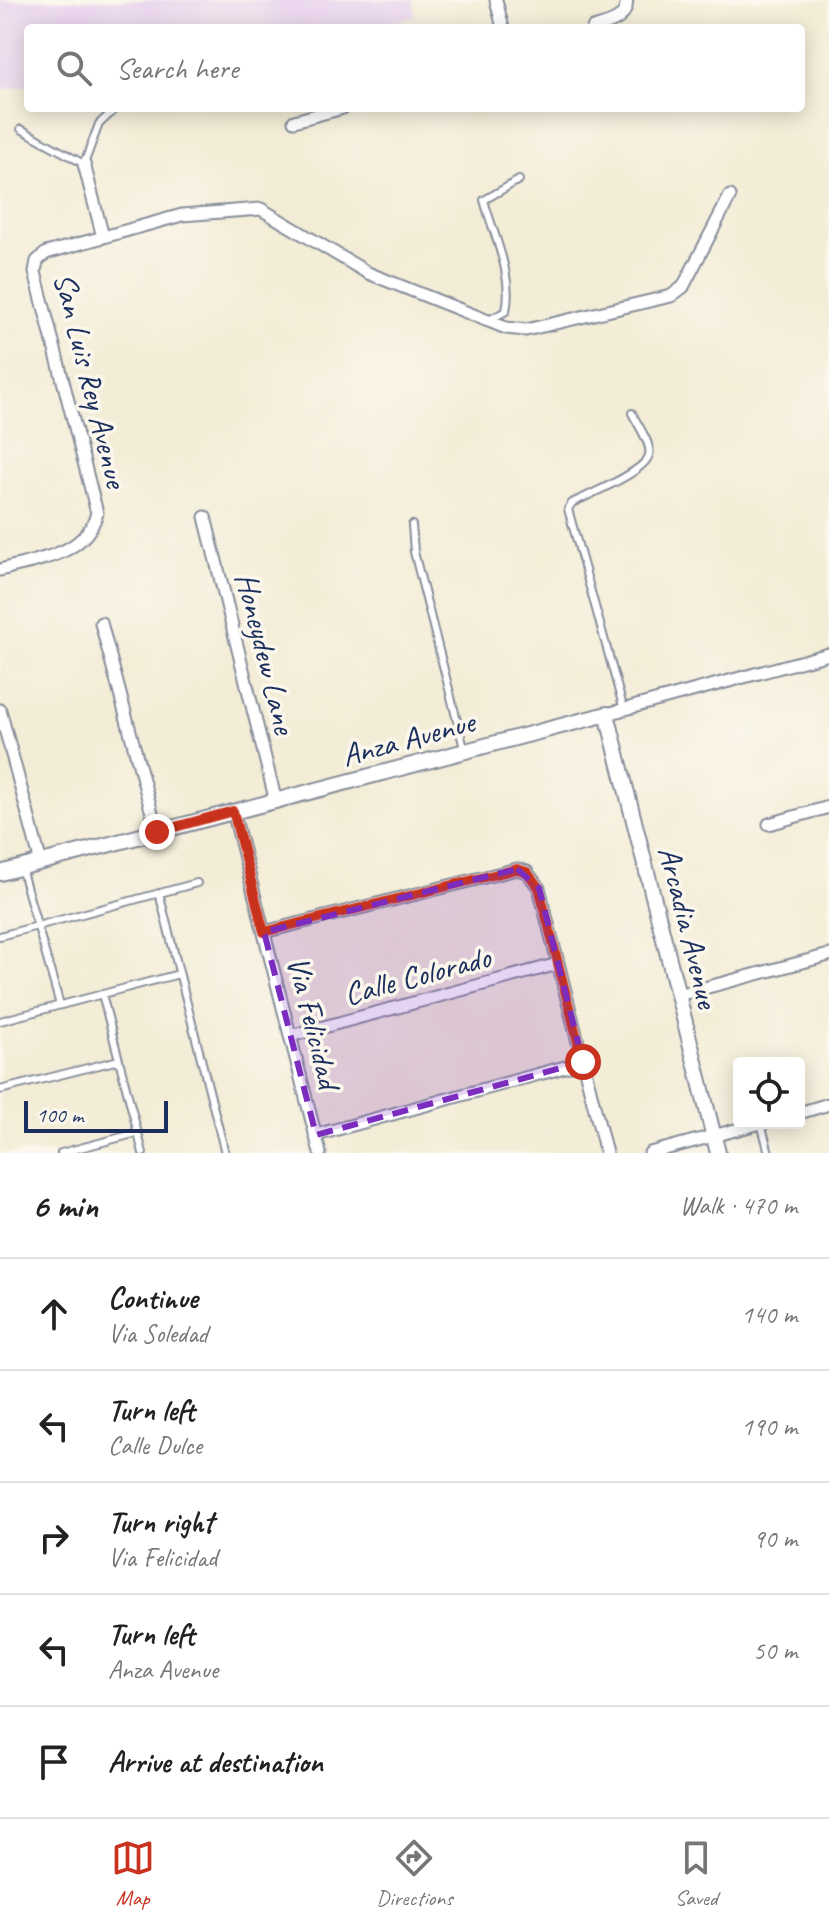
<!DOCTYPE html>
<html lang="en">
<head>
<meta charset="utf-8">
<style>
	:root { --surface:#fff; --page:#f6f6f6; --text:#222; --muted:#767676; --line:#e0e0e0; --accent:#c8321e }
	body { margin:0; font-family:Caveat,sans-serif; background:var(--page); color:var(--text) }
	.controls { position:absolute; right:24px; bottom:24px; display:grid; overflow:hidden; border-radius:8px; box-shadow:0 4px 20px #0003 }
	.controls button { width:72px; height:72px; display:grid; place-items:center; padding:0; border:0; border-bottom:2px solid var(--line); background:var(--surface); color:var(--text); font:40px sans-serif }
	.scale { position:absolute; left:24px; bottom:20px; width:144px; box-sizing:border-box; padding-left:8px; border:4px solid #1b2f5e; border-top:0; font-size:22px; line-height:28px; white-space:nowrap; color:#1b2f5e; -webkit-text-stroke:6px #fbf7ec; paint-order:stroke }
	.stop { position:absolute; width:24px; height:24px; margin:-18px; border:6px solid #c8321e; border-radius:50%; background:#fff }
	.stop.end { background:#c8321e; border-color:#fff; box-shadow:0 2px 8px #0008 }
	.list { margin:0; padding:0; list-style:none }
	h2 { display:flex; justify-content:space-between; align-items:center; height:104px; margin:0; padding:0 32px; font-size:34px }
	h2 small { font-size:26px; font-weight:400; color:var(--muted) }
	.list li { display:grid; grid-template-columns:52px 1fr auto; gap:24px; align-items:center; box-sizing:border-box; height:112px; padding:0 32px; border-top:2px solid var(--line) }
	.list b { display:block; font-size:30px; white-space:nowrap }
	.list p { margin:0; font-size:26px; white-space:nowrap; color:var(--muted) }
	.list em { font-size:26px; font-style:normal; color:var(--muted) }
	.icon { flex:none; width:44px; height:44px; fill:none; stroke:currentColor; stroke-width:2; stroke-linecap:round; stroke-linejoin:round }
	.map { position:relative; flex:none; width:829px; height:1153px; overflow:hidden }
	.search { position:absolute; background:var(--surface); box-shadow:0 4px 20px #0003; left:24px; right:24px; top:24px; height:88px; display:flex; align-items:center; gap:20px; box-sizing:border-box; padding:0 28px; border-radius:8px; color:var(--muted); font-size:30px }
	.sheet { height:664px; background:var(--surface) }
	nav { display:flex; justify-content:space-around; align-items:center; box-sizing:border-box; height:112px; border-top:2px solid var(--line); background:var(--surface); font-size:22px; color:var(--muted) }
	nav a { display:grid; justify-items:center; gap:4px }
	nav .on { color:var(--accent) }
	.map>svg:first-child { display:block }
</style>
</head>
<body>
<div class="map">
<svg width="829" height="1153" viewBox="0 0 829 1153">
	<rect width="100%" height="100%" fill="#fbf7ec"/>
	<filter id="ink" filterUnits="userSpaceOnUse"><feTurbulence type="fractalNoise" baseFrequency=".0125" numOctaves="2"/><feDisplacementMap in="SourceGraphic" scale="16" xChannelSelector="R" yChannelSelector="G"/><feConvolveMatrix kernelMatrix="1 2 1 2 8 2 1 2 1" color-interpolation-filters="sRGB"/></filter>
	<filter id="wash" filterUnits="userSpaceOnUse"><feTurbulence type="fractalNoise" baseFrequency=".006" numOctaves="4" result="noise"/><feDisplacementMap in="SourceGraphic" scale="32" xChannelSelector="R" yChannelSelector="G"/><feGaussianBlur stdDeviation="1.8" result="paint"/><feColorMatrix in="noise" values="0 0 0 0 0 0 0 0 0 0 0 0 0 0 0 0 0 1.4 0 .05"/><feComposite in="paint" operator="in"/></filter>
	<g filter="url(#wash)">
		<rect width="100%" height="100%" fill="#f3ecd6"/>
		<!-- built -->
		<path fill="#e8d2ef" d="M0,0H413L415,17L354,28H28V85L0,90Z"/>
	</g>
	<g filter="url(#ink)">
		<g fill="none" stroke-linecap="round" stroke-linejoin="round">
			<defs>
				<g id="service">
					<path d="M21,129L84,164L99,124L113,111"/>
					<path d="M491,319L506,311C514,275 493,234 484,200L519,180"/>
					<path d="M412,525L414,552L465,752"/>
					<path d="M624,710L568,509L572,503C588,495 645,472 649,455C652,444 637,424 632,413"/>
					<path d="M21,868L60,1005"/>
					<path d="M159,893L225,1153"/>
					<path d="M0,936L197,883"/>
					<path d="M102,994L143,1153"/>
					<path d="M0,1021L179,974"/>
					<path d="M0,1090L119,1060"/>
					<path d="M761,1123L769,1153"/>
					<path d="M61,1153L137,1133"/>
				</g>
				<g id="minor">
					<path d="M496,0L503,28"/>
					<path d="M593,28C610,23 626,21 627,0"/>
					<path d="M294,121L343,108"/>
					<path d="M84,164L103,237"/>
					<path d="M205,517L276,802"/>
					<path d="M0,570C38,559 85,556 97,513L35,272L37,261L46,253L182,215L261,209L368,273L506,328L526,330L671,296L683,287L730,196"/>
					<path d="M101,623L157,832"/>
					<path d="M0,710L41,863"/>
					<path d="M607,714L829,654"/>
					<path d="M233,811L320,1153"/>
					<path d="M769,824L829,807"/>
					<path d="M264,932L517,869L527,872L539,888L606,1153"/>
					<path d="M678,995L829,955"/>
					<path d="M290,1036L558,964"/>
					<path d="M799,1113L829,1104"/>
					<path d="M316,1135L583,1062"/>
					<path d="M650,1153L761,1123"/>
				</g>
				<path id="tertiary" d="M0,873L607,714L718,1153"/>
			</defs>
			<!-- service casing -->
			<use href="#service" stroke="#878e9a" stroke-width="10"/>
			<!-- minor casing -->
			<use href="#minor" stroke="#878e9a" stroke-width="15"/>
			<!-- tertiary casing -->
			<use href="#tertiary" stroke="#878e9a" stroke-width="18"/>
			<!-- service -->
			<use href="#service" stroke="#fff" stroke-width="6"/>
			<!-- minor -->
			<use href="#minor" stroke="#fff" stroke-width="11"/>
			<!-- tertiary -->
			<use href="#tertiary" stroke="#fff" stroke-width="14"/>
		</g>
	</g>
	<g fill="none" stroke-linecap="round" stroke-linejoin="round" filter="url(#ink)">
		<!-- route -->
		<path stroke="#c8321e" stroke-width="10" d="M157,832L233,811L264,932L517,869L527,872L539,888L583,1062"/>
	</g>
	<!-- marked area -->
	<path fill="#7b2cbf" fill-opacity="0.2" stroke="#7b2cbf" stroke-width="6" stroke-dasharray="16 10" stroke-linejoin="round" d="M517,869L539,888L583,1062L316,1135L264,932Z"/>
	<g text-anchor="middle" stroke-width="7" stroke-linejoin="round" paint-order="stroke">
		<!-- street labels -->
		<g font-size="32" fill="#1b2f5e" stroke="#fbf7ec">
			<text transform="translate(91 380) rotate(76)" y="11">San Luis Rey Avenue</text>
			<text transform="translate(266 653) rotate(76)" y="11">Honeydew Lane</text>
			<text transform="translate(408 738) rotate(-15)" y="11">Anza Avenue</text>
			<text transform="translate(689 927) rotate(76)" y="11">Arcadia Avenue</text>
			<text transform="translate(417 975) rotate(-15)" y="11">Calle Colorado</text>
			<text transform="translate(314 1022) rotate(76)" y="11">Via Felicidad</text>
		</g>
	</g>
</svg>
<div class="controls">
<button><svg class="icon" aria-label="locate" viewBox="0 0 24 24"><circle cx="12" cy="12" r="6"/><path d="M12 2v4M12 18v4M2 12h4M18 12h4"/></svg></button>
</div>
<div class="scale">100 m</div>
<div class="stop" style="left:583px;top:1062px"></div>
<div class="stop end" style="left:157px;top:832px"></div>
<div class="search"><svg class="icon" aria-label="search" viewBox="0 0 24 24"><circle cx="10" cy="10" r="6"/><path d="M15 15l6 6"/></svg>Search here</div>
</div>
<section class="sheet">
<h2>6 min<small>Walk · 470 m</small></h2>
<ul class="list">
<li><svg class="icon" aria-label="ahead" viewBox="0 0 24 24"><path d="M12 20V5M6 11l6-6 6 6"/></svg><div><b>Continue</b><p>Via Soledad</p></div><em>140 m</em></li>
<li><svg class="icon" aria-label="left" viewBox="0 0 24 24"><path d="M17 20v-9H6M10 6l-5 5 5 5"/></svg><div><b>Turn left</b><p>Calle Dulce</p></div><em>190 m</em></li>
<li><svg class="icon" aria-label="right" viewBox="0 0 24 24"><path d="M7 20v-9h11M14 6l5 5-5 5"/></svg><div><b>Turn right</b><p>Via Felicidad</p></div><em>90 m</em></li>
<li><svg class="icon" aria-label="left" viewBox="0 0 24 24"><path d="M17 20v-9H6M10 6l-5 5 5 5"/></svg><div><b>Turn left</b><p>Anza Avenue</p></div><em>50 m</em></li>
<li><svg class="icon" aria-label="arrive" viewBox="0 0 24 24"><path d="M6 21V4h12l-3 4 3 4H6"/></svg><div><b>Arrive at destination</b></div></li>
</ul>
</section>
<nav>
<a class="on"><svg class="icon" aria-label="map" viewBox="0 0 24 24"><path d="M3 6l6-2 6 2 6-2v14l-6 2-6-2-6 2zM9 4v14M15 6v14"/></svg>Map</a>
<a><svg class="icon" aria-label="directions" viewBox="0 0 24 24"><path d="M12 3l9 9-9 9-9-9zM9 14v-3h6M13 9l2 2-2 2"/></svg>Directions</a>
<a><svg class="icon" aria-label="saved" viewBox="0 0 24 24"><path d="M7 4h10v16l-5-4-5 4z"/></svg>Saved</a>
</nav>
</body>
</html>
